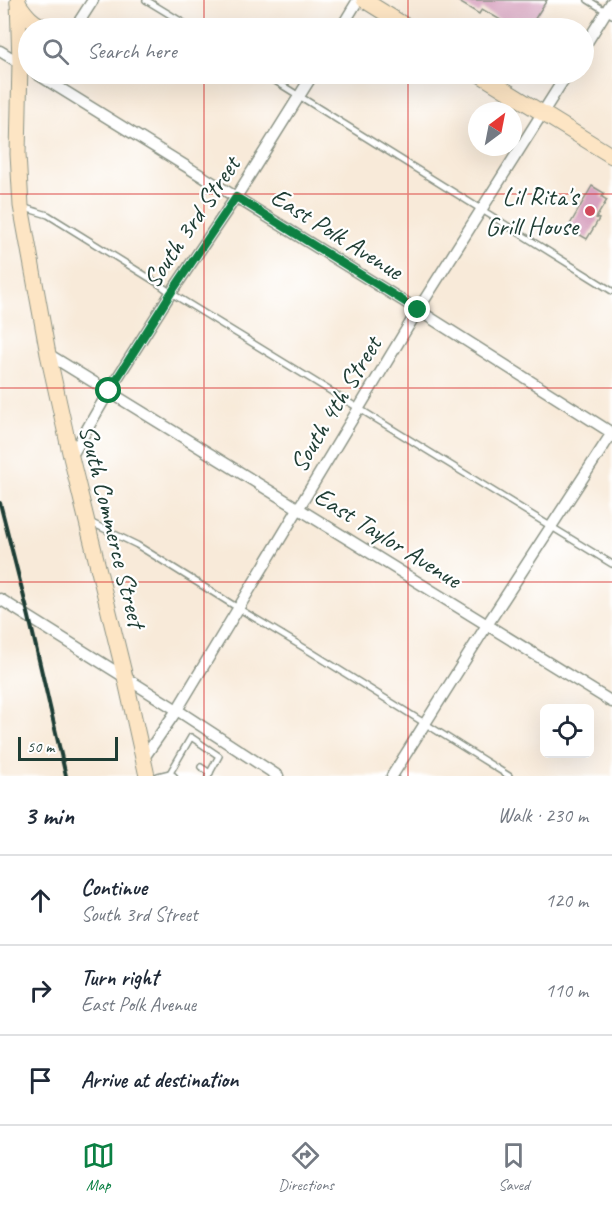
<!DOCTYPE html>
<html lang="en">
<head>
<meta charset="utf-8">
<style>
	:root { --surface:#fff; --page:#f2f2f3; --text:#1f2937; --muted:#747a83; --line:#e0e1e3; --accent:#0b8043 }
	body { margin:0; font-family:Caveat,sans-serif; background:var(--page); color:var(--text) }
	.controls { position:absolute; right:18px; bottom:18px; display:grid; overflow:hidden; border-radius:9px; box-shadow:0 6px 24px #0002 }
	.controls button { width:54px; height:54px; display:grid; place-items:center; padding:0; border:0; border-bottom:2px solid var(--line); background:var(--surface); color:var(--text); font:30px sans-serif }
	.compass { position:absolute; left:468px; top:102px; width:54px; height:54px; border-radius:50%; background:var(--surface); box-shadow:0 6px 24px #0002; rotate:32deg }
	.scale { position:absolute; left:18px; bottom:15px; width:100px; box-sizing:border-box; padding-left:6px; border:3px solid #1f3d34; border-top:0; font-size:16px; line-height:21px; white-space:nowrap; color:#1f3d34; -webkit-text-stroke:4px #fff; paint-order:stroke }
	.stop { position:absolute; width:18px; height:18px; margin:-14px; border:4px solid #0b8043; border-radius:50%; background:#fff }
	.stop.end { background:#0b8043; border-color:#fff; box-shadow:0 2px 6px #0008 }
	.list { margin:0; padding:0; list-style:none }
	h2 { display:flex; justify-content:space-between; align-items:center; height:78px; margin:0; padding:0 24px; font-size:26px }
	h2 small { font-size:20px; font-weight:400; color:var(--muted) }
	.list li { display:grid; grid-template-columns:39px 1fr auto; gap:18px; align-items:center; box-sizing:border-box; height:90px; padding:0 24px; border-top:2px solid var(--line) }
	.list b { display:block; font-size:22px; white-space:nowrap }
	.list p { margin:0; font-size:20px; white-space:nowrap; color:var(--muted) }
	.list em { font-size:20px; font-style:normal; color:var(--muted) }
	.icon { flex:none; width:33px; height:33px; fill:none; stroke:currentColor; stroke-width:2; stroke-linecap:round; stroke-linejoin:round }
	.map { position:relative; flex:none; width:612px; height:776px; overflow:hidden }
	.search { position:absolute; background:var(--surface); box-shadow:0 6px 24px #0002; left:18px; right:18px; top:18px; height:66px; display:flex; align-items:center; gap:15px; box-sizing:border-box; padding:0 21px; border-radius:33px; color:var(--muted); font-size:22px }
	.sheet { height:348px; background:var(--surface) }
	nav { display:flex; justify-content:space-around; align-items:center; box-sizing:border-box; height:84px; border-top:2px solid var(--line); background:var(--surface); font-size:16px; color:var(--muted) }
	nav a { display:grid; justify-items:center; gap:3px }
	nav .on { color:var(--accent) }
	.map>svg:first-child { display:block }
</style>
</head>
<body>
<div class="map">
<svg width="612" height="776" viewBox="0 0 612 776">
	<rect width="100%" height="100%" fill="#fff"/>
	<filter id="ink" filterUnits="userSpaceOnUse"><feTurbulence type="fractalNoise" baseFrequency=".0167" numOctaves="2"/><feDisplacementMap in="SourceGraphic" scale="12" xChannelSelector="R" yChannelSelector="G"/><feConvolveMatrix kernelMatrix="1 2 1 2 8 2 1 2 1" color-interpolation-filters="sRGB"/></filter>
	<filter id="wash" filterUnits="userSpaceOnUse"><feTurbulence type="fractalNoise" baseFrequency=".008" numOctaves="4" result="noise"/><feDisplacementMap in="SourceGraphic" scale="24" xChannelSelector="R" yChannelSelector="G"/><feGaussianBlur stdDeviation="1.35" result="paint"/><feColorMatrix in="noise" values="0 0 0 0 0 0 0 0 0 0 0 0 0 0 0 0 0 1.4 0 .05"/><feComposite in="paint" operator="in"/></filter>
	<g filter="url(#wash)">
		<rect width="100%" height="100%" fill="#f8ead9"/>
		<g id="blocks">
			<!-- building -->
			<g fill="#d8a3c0">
				<path d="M460,0H547L529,28H514L482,9L479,14L459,2Z"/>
				<path d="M592,186L604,193L602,197L607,200L596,218L599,219L587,239L568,228Z"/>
			</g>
		</g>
	</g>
	<g filter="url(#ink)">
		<use href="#blocks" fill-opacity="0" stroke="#8c9486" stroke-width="1.5"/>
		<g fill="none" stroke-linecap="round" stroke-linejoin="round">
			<defs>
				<g id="lane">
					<path d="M146,0L192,28"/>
					<path d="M588,0L612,15"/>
					<path d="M264,74L612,291"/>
					<path d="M25,208L48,215L159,284L171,293L612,564"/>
					<path d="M90,522L137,545L238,608L311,652L509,776"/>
					<path d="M201,767L210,773"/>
					<path d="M170,773L191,737L219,756L208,776"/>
					<path d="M158,776L170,773L174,776"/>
				</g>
				<g id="street">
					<path d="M75,28L93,0"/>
					<path d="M341,28L358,0"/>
					<path d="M584,47L612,2"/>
					<path d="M0,51L28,68"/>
					<path d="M37,74L418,310L612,433"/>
					<path d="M48,354L612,702"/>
					<path d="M71,457L109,391L171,293L236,197L313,74"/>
					<path d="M0,599L177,710L278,776"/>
					<path d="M143,759L177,710L418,310L567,74"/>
					<path d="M392,776L487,625L612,433"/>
				</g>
				<g id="secondary">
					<path d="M18,0L20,62L18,154L21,206L48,354L71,457L125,677L147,776"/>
					<path d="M364,0L409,28"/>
					<path d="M18,3C26,15 33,24 48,28"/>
					<path d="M479,74L612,156"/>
				</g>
			</defs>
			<!-- lane casing -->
			<use href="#lane" stroke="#8c9486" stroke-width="8"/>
			<!-- street casing -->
			<use href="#street" stroke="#8c9486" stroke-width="13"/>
			<!-- secondary casing -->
			<use href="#secondary" stroke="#8c9486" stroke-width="17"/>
			<!-- lane -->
			<use href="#lane" stroke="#fff" stroke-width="5"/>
			<!-- street -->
			<use href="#street" stroke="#fff" stroke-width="10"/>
			<!-- secondary -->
			<use href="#secondary" stroke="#fde5c4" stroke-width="15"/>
			<!-- rail -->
			<path stroke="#1f3d34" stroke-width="4" d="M0,503L29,617L66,776"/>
		</g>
	</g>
	<g fill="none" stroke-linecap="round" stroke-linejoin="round" filter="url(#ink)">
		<!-- route -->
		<path stroke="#0b8043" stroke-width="8" d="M109,391L171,293L236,197L418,310"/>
	</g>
	<!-- grid -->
	<path fill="none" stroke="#d62828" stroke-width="1.5" stroke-opacity="0.55" d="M204,0V28M408,0V28M204,74V776M408,74V776M0,194H612M0,388H612M0,582H612"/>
	<!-- markers -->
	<circle fill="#d1495b" stroke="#fff" stroke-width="2" cx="590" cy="211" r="6"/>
	<g text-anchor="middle" stroke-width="4.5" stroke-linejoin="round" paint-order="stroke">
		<!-- poi labels -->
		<g font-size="26" fill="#1f3d34" stroke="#fff" text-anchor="end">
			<text x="578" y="205">Lil Rita's<tspan x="578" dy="30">Grill House</tspan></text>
		</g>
		<!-- street labels -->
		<g font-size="26" fill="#1f3d34" stroke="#fff">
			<text transform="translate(191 222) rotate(-56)" y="9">South 3rd Street</text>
			<text transform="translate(337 233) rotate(32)" y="9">East Polk Avenue</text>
			<text transform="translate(335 404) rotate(-59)" y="9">South 4th Street</text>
			<text transform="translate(113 526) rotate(76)" y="9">South Commerce Street</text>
			<text transform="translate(388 537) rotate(32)" y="9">East Taylor Avenue</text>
		</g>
	</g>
</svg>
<div class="controls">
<button><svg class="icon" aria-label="locate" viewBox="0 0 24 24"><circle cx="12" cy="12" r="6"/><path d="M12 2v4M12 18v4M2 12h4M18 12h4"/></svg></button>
</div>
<svg class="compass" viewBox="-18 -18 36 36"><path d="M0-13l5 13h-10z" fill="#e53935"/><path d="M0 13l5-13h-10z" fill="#747a83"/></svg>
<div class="scale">50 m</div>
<div class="stop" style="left:109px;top:391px"></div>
<div class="stop end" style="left:418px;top:310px"></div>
<div class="search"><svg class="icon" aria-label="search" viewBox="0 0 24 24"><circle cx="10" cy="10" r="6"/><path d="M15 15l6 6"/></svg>Search here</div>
</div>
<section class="sheet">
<h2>3 min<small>Walk · 230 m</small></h2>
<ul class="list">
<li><svg class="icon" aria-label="ahead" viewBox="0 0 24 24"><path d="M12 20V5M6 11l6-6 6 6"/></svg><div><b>Continue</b><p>South 3rd Street</p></div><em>120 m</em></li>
<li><svg class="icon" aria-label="right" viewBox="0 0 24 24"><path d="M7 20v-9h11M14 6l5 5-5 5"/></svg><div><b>Turn right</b><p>East Polk Avenue</p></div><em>110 m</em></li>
<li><svg class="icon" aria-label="arrive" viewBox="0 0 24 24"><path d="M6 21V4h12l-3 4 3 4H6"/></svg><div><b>Arrive at destination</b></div></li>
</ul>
</section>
<nav>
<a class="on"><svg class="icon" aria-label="map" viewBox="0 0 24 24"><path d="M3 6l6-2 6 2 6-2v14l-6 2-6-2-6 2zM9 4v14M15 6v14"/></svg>Map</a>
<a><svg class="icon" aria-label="directions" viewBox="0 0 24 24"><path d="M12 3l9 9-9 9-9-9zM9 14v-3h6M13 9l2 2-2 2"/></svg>Directions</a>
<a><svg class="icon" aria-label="saved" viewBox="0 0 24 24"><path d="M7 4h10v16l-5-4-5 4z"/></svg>Saved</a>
</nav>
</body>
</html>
